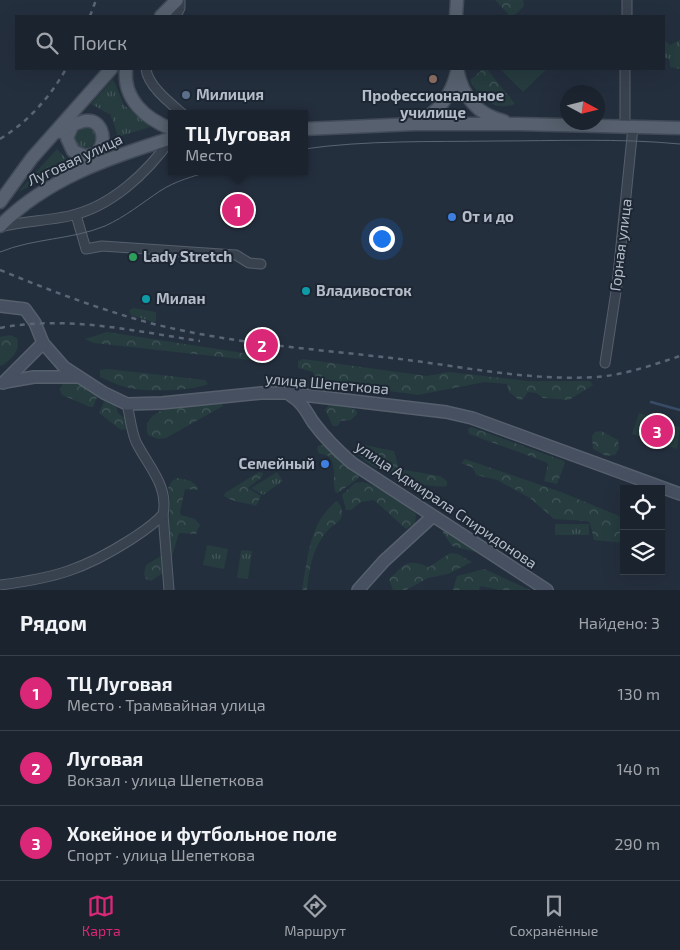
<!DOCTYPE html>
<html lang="ru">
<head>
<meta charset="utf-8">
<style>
	:root { --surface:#1b232e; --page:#242b36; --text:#f1f3f6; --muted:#a0a4aa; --line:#39404a; --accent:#db2777 }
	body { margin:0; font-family:"Exo 2",sans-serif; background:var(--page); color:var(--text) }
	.controls { position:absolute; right:15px; bottom:15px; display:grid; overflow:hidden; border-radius:0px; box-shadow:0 5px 20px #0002 }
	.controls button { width:45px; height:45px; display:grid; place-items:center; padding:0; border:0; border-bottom:1px solid var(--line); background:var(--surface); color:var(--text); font:25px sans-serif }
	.compass { position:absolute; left:560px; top:85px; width:45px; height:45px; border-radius:50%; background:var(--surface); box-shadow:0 5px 20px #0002; rotate:97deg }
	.you { position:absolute; left:381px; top:238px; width:18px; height:18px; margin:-12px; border:4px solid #fff; border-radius:50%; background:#1a73e8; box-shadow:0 0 0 8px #1a73e833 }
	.badge { display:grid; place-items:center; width:32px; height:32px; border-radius:50%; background:var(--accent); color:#fff; font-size:16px; font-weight:700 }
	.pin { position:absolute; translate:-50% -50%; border:2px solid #fff; box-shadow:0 1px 5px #0006 }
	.popup { position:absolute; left:168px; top:110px; width:140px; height:65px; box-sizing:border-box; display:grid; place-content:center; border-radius:0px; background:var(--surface); filter:drop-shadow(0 1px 4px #0005); font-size:16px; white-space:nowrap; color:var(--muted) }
	.popup b { font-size:19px; color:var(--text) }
	.popup::after { content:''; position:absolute; left:50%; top:100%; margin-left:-10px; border:10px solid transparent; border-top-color:var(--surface) }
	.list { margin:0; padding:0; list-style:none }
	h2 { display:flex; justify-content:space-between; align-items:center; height:65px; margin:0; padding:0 20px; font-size:21px }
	h2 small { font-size:16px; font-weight:400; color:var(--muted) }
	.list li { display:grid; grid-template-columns:32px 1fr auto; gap:15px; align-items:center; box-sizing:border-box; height:75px; padding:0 20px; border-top:1px solid var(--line) }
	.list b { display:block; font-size:19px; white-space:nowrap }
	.list p { margin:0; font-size:16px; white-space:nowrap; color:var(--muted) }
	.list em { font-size:16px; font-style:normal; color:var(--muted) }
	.icon { flex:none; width:28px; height:28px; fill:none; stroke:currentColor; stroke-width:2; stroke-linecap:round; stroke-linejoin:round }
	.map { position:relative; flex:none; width:680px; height:590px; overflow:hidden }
	.search { position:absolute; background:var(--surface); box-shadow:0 5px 20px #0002; left:15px; right:15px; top:15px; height:55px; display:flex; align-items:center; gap:12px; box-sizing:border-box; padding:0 18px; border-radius:0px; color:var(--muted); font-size:19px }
	.sheet { height:290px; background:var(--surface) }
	nav { display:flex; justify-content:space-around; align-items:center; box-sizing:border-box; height:70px; border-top:1px solid var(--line); background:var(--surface); font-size:14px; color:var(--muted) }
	nav a { display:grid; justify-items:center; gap:2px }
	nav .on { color:var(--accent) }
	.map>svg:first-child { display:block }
</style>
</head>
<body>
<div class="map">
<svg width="680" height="590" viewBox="0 0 680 590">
	<defs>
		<pattern id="grass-tufts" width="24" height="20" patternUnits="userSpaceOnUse" patternTransform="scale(1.25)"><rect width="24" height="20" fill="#263c3f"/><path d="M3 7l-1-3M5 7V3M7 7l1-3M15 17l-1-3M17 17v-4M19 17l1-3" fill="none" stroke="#435659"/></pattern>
		<pattern id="forest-crowns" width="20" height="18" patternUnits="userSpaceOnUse" patternTransform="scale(1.25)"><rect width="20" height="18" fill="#263c3f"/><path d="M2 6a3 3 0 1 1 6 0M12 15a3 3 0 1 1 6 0" fill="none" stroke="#435659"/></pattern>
	</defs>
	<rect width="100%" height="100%" fill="#242f3e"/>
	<!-- grass -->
	<g fill="url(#grass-tufts)">
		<path d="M664,40L670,45L680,40V69L670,67L669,59L664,57Z"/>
		<path d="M113,79L124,105L150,127L118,137L111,115L91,104Z"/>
		<circle cx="84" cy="138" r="11"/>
		<path d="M57,149L71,164L18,192Z"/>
		<path d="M133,308L156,312V321L153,322L131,315L129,311Z"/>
		<path d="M277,472L283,481L263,495L251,488Z"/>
		<rect x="555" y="524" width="34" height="11"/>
		<path d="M207,545L228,549L224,569L203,565Z"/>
		<path d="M241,550L252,551L248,579L237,578Z"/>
	</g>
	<!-- forest -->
	<g fill="url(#forest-crowns)">
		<path d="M495,0H523L524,6L516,14L510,16Z"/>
		<path d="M483,69H487L515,104C495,112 478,97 470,80Z"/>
		<path d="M107,332L276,358L258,361L94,343L85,339Z"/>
		<path d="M10,335L17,338C21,350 11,361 0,366V337Z"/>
		<path d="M303,359L427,376L449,372L527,381H590L593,385L569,400L543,398L536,393L528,392L523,399L519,400L509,392L507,384L485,382L418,395L322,382L316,379L313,372L298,368V361Z"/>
		<path d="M108,369L205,380L208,384C192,391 147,392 129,388C119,386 110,381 100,377V370Z"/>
		<path d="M72,381L98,395L93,407H90L62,395L60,390L63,382Z"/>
		<path d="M105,399L116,404L118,413L126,419L127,429L121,430L99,413Z"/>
		<path d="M221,402L223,406L166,438L158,439L148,435C138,402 201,404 221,402Z"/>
		<path d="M329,405L351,408L357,411V414L351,420L340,421L338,426H333L325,410Z"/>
		<path d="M471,427L564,461L565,463L557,484L544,481L548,465L546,462L469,434L468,429Z"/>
		<path d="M601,431L618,440L619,448L615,455L606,456L593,449L592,436L595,432Z"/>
		<path d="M359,444L394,451L399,469L440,476L447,481V486C427,490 364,470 356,450Z"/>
		<path d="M320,445L326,446L359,475L358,479L339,492L336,493C331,482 338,467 329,457C326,454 322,455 318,453L317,447Z"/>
		<path d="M465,459L561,492L624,518V543L594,540L590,523L587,521L554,519L530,498L510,487L497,480L476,475L473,468L461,463Z"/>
		<path d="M259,472L263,473L262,477L248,488L261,496L256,506C245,502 234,503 224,496L225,493Z"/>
		<path d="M178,478L191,481L198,487L197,490L185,489L180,512L181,515L195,519L200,525L196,534L179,533L172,556L168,554L170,499L168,488L172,481Z"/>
		<path d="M362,482C375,484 409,505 416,515L415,523L406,529L374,500L361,502L351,510H346L342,495L355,483Z"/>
		<path d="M337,501C340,504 343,510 342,516C340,522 332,526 328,530C313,547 309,568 307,590H302C308,558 309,522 337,501Z"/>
		<path d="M443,529L479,552V553L452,546L443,533Z"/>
		<path d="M450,553L458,554L472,562L448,574L428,578L406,590H393L389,579C406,564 406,558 429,567Z"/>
		<path d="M161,556L163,573L151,581L146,579L144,574L146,565Z"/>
		<path d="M484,569L530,590H499L481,586L478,590H453L457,576Z"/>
	</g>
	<!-- garden -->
	<g fill="#263c3f">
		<path d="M500,69H547L523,92Z"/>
		<path d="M639,413L680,427L677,449L632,434Z"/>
	</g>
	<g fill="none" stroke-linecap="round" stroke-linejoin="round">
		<!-- stream -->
		<path stroke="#394c67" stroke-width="2.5" d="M651,402L680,410"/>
		<defs>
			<g id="minor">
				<path d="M176,16L180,8V0"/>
				<path d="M627,16V0"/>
				<path d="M146,69C148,86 170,103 183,114"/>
				<path d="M625,127V69"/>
				<path d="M76,215L86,249L102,246L236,255L249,263L261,264"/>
				<path d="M0,227C23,221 46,221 69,216C111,207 147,173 171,139"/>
				<path d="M605,363L617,285L633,127"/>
				<path d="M163,514L169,590"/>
				<path d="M0,585C54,578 83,570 130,540C142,532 154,525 163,514C169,486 148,466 136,442C131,430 130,416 127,404"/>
			</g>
			<g id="secondary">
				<path d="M0,306L25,309L35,323L43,343L64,367L104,393L127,404L162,403L261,393H286L446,412L472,418L680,494"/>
				<path d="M5,382L34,377H78"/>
				<path d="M3,383L43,343"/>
				<path d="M290,395C302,402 306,411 313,422C324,437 338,451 352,463L547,590"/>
				<path d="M358,590L384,561L433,516"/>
			</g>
			<g id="primary">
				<path d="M161,16L177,0"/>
				<path d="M456,16L457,0"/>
				<path d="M126,69C123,99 145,119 172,129"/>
				<path d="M457,69C462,95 477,115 504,121"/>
				<path d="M417,123C439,112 451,96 457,72"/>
				<path d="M73,124L67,138L73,151L85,156L96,154"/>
				<path d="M304,129L415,124H518L680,128"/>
				<path d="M59,132C72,126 92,111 101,130C103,135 103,141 101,146C97,155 87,163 81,171"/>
				<path d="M0,202L32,158L111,69"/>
				<path d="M0,226C46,179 110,157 172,138"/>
			</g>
		</defs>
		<!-- minor casing -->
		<use href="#minor" stroke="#565f6c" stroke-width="11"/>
		<!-- secondary casing -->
		<use href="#secondary" stroke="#565f6c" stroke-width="14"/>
		<!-- primary casing -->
		<use href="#primary" stroke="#414a57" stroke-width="15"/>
		<!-- minor -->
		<use href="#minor" stroke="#38414e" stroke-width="9"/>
		<!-- secondary -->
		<use href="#secondary" stroke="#465061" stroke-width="11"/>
		<!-- primary -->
		<use href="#primary" stroke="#56606e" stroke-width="12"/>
		<!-- tram -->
		<g stroke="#5a6575" stroke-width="1">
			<path d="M304,149C366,140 431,142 494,141C556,141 618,138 680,144"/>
			<path d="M0,252C34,238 71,240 105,226C125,217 142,203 160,191C175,181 194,176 211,171"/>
		</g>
		<!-- rail -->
		<g stroke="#5a6575" stroke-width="2.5" stroke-dasharray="5 5" stroke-linecap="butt">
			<path d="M90,16L96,0"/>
			<path d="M0,139C28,122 50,97 66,69"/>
			<path d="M0,270C49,290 98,309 150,323C231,344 317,349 400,359C465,367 530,381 596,377C624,375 653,365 680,356"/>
			<path d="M0,328C66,315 134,331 200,341"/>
		</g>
	</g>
	<!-- markers -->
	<circle fill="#8d6e63" stroke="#1d2633" stroke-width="2" cx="433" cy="79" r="5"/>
	<circle fill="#5c6f8a" stroke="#1d2633" stroke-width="2" cx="186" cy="95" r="5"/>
	<g fill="#3f7fe0" stroke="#1d2633" stroke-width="2">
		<circle cx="452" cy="217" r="5"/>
		<circle cx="325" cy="464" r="5"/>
	</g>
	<circle fill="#2e9e5b" stroke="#1d2633" stroke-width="2" cx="133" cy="257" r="5"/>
	<g fill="#0f9aa8" stroke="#1d2633" stroke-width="2">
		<circle cx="306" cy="291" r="5"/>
		<circle cx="146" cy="299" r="5"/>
	</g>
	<g text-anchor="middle" stroke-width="4" stroke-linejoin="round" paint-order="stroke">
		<!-- poi labels -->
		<g font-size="15" font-weight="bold" fill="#b4bcc9" stroke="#1d2633" text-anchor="start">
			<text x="196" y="100">Милиция</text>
			<text x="433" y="101" text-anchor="middle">Профессиональное<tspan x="433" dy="17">училище</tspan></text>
			<text x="462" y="222">От и до</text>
			<text x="143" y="262">Lady Stretch</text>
			<text x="316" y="296">Владивосток</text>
			<text x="156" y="304">Милан</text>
			<text x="315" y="469" text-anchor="end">Семейный</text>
		</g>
		<!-- street labels -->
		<g font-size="15" fill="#b4bcc9" stroke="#1d2633">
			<text transform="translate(75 160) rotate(-25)" y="5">Луговая улица</text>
			<text transform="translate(621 245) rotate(-83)" y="5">Горная улица</text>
			<text transform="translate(327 384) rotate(5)" y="5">улица Шепеткова</text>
			<text transform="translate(446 505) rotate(34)" y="5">улица Адмирала Спиридонова</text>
		</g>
	</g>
</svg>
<div class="controls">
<button><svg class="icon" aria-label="locate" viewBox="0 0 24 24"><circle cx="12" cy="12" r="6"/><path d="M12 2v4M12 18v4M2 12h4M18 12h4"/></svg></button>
<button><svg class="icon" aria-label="layers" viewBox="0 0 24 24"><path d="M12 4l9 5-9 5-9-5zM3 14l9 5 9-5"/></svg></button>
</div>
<svg class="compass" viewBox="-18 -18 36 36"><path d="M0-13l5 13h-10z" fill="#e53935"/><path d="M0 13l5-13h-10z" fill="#a0a4aa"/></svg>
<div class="you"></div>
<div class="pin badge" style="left:238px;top:210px">1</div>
<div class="popup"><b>ТЦ Луговая</b>Место</div>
<div class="pin badge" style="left:262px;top:345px">2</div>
<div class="pin badge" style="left:657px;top:431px">3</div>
<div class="search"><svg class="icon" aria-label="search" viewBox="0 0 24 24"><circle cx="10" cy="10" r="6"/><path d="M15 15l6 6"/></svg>Поиск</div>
</div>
<section class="sheet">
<h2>Рядом<small>Найдено: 3</small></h2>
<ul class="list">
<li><span class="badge">1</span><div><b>ТЦ Луговая</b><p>Место · Трамвайная улица</p></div><em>130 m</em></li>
<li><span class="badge">2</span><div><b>Луговая</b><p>Вокзал · улица Шепеткова</p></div><em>140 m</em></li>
<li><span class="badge">3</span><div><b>Хокейное и футбольное поле</b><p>Спорт · улица Шепеткова</p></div><em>290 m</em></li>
</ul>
</section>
<nav>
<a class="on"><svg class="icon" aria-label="map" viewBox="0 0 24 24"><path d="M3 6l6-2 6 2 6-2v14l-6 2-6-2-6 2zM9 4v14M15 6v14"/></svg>Карта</a>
<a><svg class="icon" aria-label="directions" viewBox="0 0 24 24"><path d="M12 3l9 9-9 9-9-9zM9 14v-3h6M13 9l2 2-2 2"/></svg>Маршрут</a>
<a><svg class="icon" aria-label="saved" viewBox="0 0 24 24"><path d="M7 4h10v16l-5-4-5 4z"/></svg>Сохранённые</a>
</nav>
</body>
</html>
